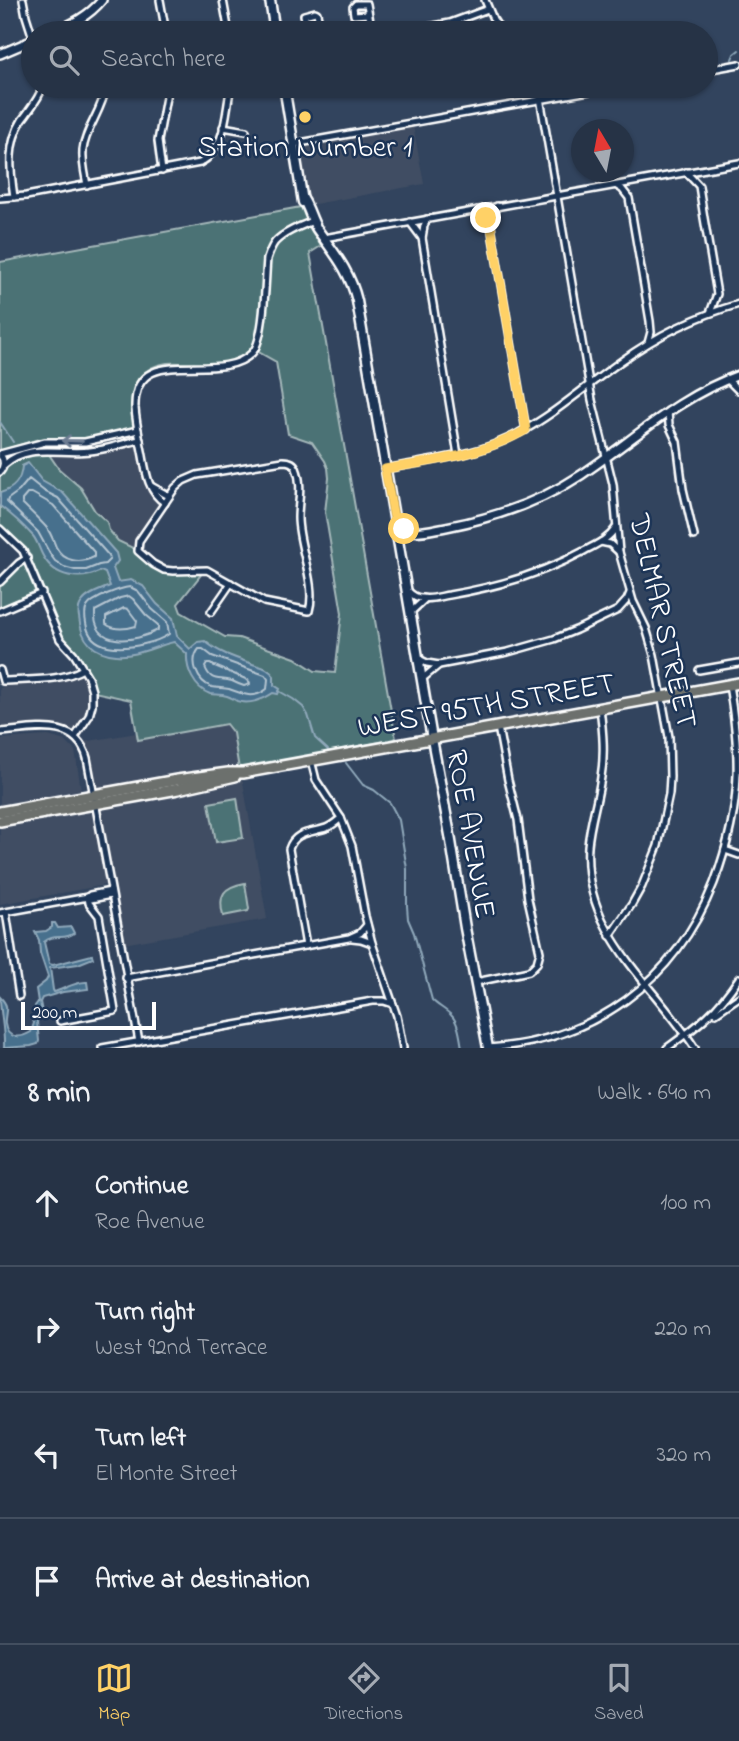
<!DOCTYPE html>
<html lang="en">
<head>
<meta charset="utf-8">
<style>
	:root { --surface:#263346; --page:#323f51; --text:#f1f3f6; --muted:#a4aab3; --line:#424e5f; --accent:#ffd166 }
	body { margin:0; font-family:"Indie Flower",sans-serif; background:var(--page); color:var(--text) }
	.compass { position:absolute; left:571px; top:119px; width:63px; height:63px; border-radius:50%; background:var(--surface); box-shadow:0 2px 5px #0004; rotate:350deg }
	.scale { position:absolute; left:21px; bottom:18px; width:135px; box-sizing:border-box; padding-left:7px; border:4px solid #fff; border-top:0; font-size:19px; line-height:24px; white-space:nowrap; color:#fff; -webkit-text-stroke:5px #1d3557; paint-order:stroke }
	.stop { position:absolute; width:21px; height:21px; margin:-16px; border:5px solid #ffd166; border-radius:50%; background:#fff }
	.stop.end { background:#ffd166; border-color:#fff; box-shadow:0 2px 7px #0008 }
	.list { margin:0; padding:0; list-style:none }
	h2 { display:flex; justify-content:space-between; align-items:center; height:91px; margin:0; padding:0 28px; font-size:30px }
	h2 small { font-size:23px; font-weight:400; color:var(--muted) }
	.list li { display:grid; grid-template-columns:46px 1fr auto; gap:21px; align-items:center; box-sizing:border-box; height:126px; padding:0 28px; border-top:2px solid var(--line) }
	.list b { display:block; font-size:26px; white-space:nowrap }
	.list p { margin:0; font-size:23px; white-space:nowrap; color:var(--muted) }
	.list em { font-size:23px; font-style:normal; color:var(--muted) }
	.icon { flex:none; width:38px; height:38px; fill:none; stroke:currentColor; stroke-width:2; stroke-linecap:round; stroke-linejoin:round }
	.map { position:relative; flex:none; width:739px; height:1048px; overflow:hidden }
	.search { position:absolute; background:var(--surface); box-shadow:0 2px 5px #0004; left:21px; right:21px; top:21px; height:77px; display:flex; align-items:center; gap:18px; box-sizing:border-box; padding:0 24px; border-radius:38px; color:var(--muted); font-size:26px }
	.sheet { height:595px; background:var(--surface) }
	nav { display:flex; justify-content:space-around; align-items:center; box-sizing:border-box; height:98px; border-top:2px solid var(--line); background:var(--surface); font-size:19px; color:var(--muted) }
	nav a { display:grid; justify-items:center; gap:4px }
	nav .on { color:var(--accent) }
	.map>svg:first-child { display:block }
</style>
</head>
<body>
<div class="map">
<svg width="739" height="1048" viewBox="0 0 739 1048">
	<rect width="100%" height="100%" fill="#32445e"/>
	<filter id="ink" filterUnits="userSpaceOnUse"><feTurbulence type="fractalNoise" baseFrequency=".0143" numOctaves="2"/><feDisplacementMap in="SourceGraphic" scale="14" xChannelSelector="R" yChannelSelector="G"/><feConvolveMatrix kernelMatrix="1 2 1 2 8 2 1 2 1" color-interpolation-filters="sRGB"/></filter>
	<g filter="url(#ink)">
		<!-- built -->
		<g fill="#414e63">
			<path d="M413,126L424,184L309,205L298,149L300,146Z"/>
			<path d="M136,444L138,445L146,483L148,490L160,504L136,541L135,549L118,541L109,530L107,522L95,511L81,488L59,469L48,453L87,455Z"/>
			<path d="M81,674L86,679L85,681L89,707L88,713L76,731L53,725L0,729V688L3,687L1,683L27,682L28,685L57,683L58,680Z"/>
			<path d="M226,724L233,733L239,769L98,791L96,789L89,757L83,742L137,733L138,740Z"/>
			<path d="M48,736L65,741L75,751L81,790L0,805V739Z"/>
			<path d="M242,777L267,919L123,944L99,807Z"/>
			<path d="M90,808L93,813L105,885L0,904V823Z"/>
		</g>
		<!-- green -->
		<g fill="#4b7274" stroke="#a5b8ba" stroke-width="2">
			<path d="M301,207L311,230L321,246L310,253L396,739L239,769L233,733L226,724L138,740L131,700L94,692L92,682L87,669L59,633L41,583L27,553L0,525C0,514 0,484 0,475C5,457 32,454 48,453L59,469L81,488L95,511L107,522L109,530L118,541L135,549L141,558L151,566L167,574L203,572L178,604L181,612L225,637L239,638L295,658L315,671L335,673L342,613L325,512L329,478L328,468L325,461L312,442L288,434L276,362L253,349L236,362L205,366L202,364C191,364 178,362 167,363C134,368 127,396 135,424L132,429L118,431L108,436L94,438L39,439L0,451V262Z"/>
			<path d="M24,563L28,567V571L38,591L36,593L0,609V586L21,564Z"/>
			<path d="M237,798L243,838L216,842L209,803Z"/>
			<path d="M245,883L249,909L248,911L223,916C218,895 223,887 245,883Z"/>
		</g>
		<!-- water -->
		<g fill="#466f8d" stroke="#90a9bb" stroke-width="2">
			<path d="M28,463L42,481L63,493L116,553L118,561L113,568L118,582L131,580L143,586L157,604L173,618L177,636L190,649L198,642L205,641C217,652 235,658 250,663C260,667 268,667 274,676V685L280,689L278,694L273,693C263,700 249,705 237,701C231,698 233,698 227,696C221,694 216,695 210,694C194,688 186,669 187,654L174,642C155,646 137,657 116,655C93,653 81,641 79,617C78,612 78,607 82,602C87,594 101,590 110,586L105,573L101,571C80,581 55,578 43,556C39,549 38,542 33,536C23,525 12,515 0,506V493C14,489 21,481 22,466Z"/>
			<path d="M52,923H55L58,928L71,927L74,933C65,941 53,933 44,942L49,964L53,965L92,955L93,958L78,964L50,968L53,990L54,992C64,989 77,981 87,982L88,989L63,992L42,998L40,1002L42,1012L37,1022L39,1041L38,1044L31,1046L4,1048C5,1031 0,1013 0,997C3,1000 5,1002 6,1006C7,1012 4,1018 5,1024C7,1040 21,1038 31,1032L34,1023L32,1018C37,1015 37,1012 35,1006L38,1002L36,989L46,981L48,977L40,953L39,940L35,932L46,931L52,927Z"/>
		</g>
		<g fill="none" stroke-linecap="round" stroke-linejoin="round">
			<!-- shore -->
			<g stroke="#b5c5d1" stroke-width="2">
				<path d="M29,479L44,491L58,498L109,556L110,559L105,564L99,565L86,570H75L64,567L55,561L50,554L38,532L7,502L8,499L19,491Z"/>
				<path d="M28,493H32L53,505L94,552V557C80,564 64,562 56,547C53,540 51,533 46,527C39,519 30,511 22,503V500Z"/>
				<path d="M130,587L138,591L152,609L167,622L169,634C162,639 153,642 144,644C124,649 90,652 86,623C85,618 84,612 87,607C92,598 121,588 130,587Z"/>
				<path d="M129,596L133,599L146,615L158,625V630C136,642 92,649 95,611L120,598Z"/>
				<path d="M124,608L128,609L137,621L136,626C126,629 115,631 106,624V617Z"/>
				<path d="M199,649H203L212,656L265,675L268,679L267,689C253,700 243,694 229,689C223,688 218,688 212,687C197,682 189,661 199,649Z"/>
				<path d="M207,664H210L248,680L250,684L244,686C241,685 234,682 232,681C219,677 211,683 205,667Z"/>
			</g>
			<!-- stream -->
			<g stroke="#90a9bb" stroke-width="2">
				<path d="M732,59L734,54L739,50"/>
				<path d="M0,422L13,442"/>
				<path d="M279,691L293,699L303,707L308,715L315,738L328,750"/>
				<path d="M346,763L363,785L374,790L390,803L399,820L407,869V906L408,919L414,933L432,1000C438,1006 445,1009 451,1015C459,1023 460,1037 462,1048"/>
			</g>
			<defs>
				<g id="minor">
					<path d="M23,0L26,16L33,38"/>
					<path d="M160,0L166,33"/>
					<path d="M223,0L229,33"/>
					<path d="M485,0L493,19L502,33"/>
					<path d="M368,14L354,15L353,7L356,4H367L372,33"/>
					<path d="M80,20L89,33"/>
					<path d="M319,23L306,25L304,15L315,12L317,13L321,33"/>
					<path d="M396,33L450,23L488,9"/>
					<path d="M706,70L739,64"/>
					<path d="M538,86L592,400L613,484L619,552L633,601L646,628L654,655L669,737L670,777L669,794L658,846L642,886L632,904L610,936"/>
					<path d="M223,127L246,131"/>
					<path d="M294,144L617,86"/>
					<path d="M162,171L158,141L168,86"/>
					<path d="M686,172L699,186L704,218L717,294L710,313"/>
					<path d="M87,185C85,174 82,162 83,150C85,129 103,110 106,86"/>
					<path d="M617,186L622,189L629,198L650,321L651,332L648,343"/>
					<path d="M14,197C10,170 7,144 22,120C30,109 39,99 43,86"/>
					<path d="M0,198L26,196L200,163C227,148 225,113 231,86"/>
					<path d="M497,206L492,217L491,226L526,430"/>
					<path d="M478,210L483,215L491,226"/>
					<path d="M427,219L424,226L422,238L458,455"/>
					<path d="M410,222L422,238"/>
					<path d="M324,238L739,163"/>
					<path d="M727,379L738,390"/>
					<path d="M668,411L669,425L677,442L683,489L694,536"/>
					<path d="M0,454L45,442H85L138,430"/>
					<path d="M0,455C5,460 4,467 0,472"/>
					<path d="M283,461C289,461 294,462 296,468C303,485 298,501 298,518C298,546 317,585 309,611L264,602L207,570L173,571L164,570L153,564L138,551L139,541L175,488L183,481L197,475Z"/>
					<path d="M4,465C28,442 61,455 90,451C107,450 123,443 140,440"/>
					<path d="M385,469C431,460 478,456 519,433C555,414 586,386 620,362C656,336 696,316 739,304"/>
					<path d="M151,486L169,496"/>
					<path d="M165,503C149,493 146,474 143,456C140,440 136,424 135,408C133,339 219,387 252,353C265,340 265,279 267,259C269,253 271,247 275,242C284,232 301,226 313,221"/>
					<path d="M0,529L23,551L60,639L74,654L88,677L92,691V705L89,716L75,737"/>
					<path d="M601,542L610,544L619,552"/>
					<path d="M0,582L19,563L27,558"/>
					<path d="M408,591C412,595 417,598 422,598C431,600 441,596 449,595C497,587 542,574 584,551C595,545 608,540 615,529"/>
					<path d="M0,611L42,593"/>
					<path d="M211,612L231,583"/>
					<path d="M410,613L425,599"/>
					<path d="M419,659L427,663L439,665"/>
					<path d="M0,670L3,681C29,679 60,682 83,669"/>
					<path d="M699,670L739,663"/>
					<path d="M422,679L439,665L508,652L554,639L576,630L618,610L627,600L630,593"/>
					<path d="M600,708C603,732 605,754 601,777C598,800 590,822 588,846C582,932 652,982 695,1048"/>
					<path d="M0,732C32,730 76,717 87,758L139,1042"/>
					<path d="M311,760L316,780L341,818L352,846L365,916L372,943L397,1016L403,1048"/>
					<path d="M725,850L739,855"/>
					<path d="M88,897L90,895L111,891"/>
					<path d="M6,912L19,996"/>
					<path d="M0,913L88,897L91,899L111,895"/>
					<path d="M352,938L361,939L372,943"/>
					<path d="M306,946L289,849C295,831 311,833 326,828C332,826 336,822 341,818"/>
					<path d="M126,978L349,938L360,933L367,925"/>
					<path d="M476,982L529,971L537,963L540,952L528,899L518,820L508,780L498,727"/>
					<path d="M716,1013L739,997"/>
					<path d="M60,1021L115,1011L99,916L89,903L88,897"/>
					<path d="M102,1048L373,1001H384L393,1004"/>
					<path d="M488,1048C594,1041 675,982 714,883C727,848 736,812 737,775C738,744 734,715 729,685"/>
					<path d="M667,1048C698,1026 718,1010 739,978"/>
				</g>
				<g id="tertiary">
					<path d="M51,33C71,25 89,16 102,0"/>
					<path d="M0,54L33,40"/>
					<path d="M395,523C410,537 428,530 446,527C494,518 539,503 581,475C634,440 677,397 739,375"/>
				</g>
				<g id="secondary">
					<path d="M270,0L275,33"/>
					<path d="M284,86L303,202"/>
					<path d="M303,199C309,208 311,219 317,229C334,253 350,271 357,301L432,739L450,835L465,928L488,1048"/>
				</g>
				<g id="primary">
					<path d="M0,812L177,780L228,773H243L739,683"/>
					<path d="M0,821L178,789L235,776"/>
				</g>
			</defs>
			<!-- minor casing -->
			<use href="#minor" stroke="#fff" stroke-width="10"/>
			<!-- tertiary casing -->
			<use href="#tertiary" stroke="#fff" stroke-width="12"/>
			<!-- secondary casing -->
			<use href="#secondary" stroke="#fff" stroke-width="13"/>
			<!-- primary casing -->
			<use href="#primary" stroke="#fff" stroke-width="14"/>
			<!-- minor -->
			<use href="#minor" stroke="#1d3557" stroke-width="5"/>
			<!-- tertiary -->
			<use href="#tertiary" stroke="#1d3557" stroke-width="7"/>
			<!-- secondary -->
			<use href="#secondary" stroke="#1d3557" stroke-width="8"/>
			<!-- primary -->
			<use href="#primary" stroke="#6c706d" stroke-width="9"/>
		</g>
		<!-- one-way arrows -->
		<defs><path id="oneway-shaft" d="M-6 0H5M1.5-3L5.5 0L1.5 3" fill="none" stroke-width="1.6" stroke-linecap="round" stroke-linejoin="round" transform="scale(1.75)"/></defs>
		<use stroke="#6c7c92" href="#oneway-shaft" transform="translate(72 441) rotate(-178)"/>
	</g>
	<g fill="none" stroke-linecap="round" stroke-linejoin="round" filter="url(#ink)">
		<!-- route -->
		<path stroke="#ffd166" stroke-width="9" d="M404,529L395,523L385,469C433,461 483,455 526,430L491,226L486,218"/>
	</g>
	<!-- markers -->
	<circle fill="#ffd166" stroke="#1d3557" stroke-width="2.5" cx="305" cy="117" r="7"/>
	<g text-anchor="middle" stroke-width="5" stroke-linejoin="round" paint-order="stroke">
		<!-- poi labels -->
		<g font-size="30" fill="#fff" stroke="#1d3557">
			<text x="305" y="156">Station Number 1</text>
		</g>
		<!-- street labels -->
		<g font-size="30" fill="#fff" stroke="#1d3557">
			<text transform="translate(664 621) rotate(77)" y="10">DELMAR STREET</text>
			<text transform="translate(486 704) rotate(-10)" y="10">WEST 95TH STREET</text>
			<text transform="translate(472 834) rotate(80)" y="10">ROE AVENUE</text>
		</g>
	</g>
</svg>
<svg class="compass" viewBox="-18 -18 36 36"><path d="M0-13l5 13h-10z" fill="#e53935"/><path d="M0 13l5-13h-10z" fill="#a4aab3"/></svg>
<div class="scale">200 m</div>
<div class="stop" style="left:404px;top:529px"></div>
<div class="stop end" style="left:486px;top:218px"></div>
<div class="search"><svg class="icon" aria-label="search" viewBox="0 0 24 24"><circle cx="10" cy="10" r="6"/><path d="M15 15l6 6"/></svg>Search here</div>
</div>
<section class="sheet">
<h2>8 min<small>Walk · 640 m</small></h2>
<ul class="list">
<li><svg class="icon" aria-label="ahead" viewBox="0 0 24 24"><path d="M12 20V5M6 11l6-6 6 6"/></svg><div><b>Continue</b><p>Roe Avenue</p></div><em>100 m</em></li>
<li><svg class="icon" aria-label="right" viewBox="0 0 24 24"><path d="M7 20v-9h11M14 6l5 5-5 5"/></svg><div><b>Turn right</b><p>West 92nd Terrace</p></div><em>220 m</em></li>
<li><svg class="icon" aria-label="left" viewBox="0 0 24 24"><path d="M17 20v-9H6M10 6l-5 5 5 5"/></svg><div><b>Turn left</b><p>El Monte Street</p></div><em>320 m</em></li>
<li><svg class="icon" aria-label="arrive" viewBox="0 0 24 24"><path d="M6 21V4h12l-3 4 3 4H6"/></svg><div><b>Arrive at destination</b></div></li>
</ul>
</section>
<nav>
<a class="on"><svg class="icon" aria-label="map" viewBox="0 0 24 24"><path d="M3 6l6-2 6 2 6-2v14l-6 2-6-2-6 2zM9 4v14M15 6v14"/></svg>Map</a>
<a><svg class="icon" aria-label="directions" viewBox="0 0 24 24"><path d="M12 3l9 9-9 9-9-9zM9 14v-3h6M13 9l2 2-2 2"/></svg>Directions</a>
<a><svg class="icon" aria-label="saved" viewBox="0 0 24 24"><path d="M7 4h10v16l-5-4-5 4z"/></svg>Saved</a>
</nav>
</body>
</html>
